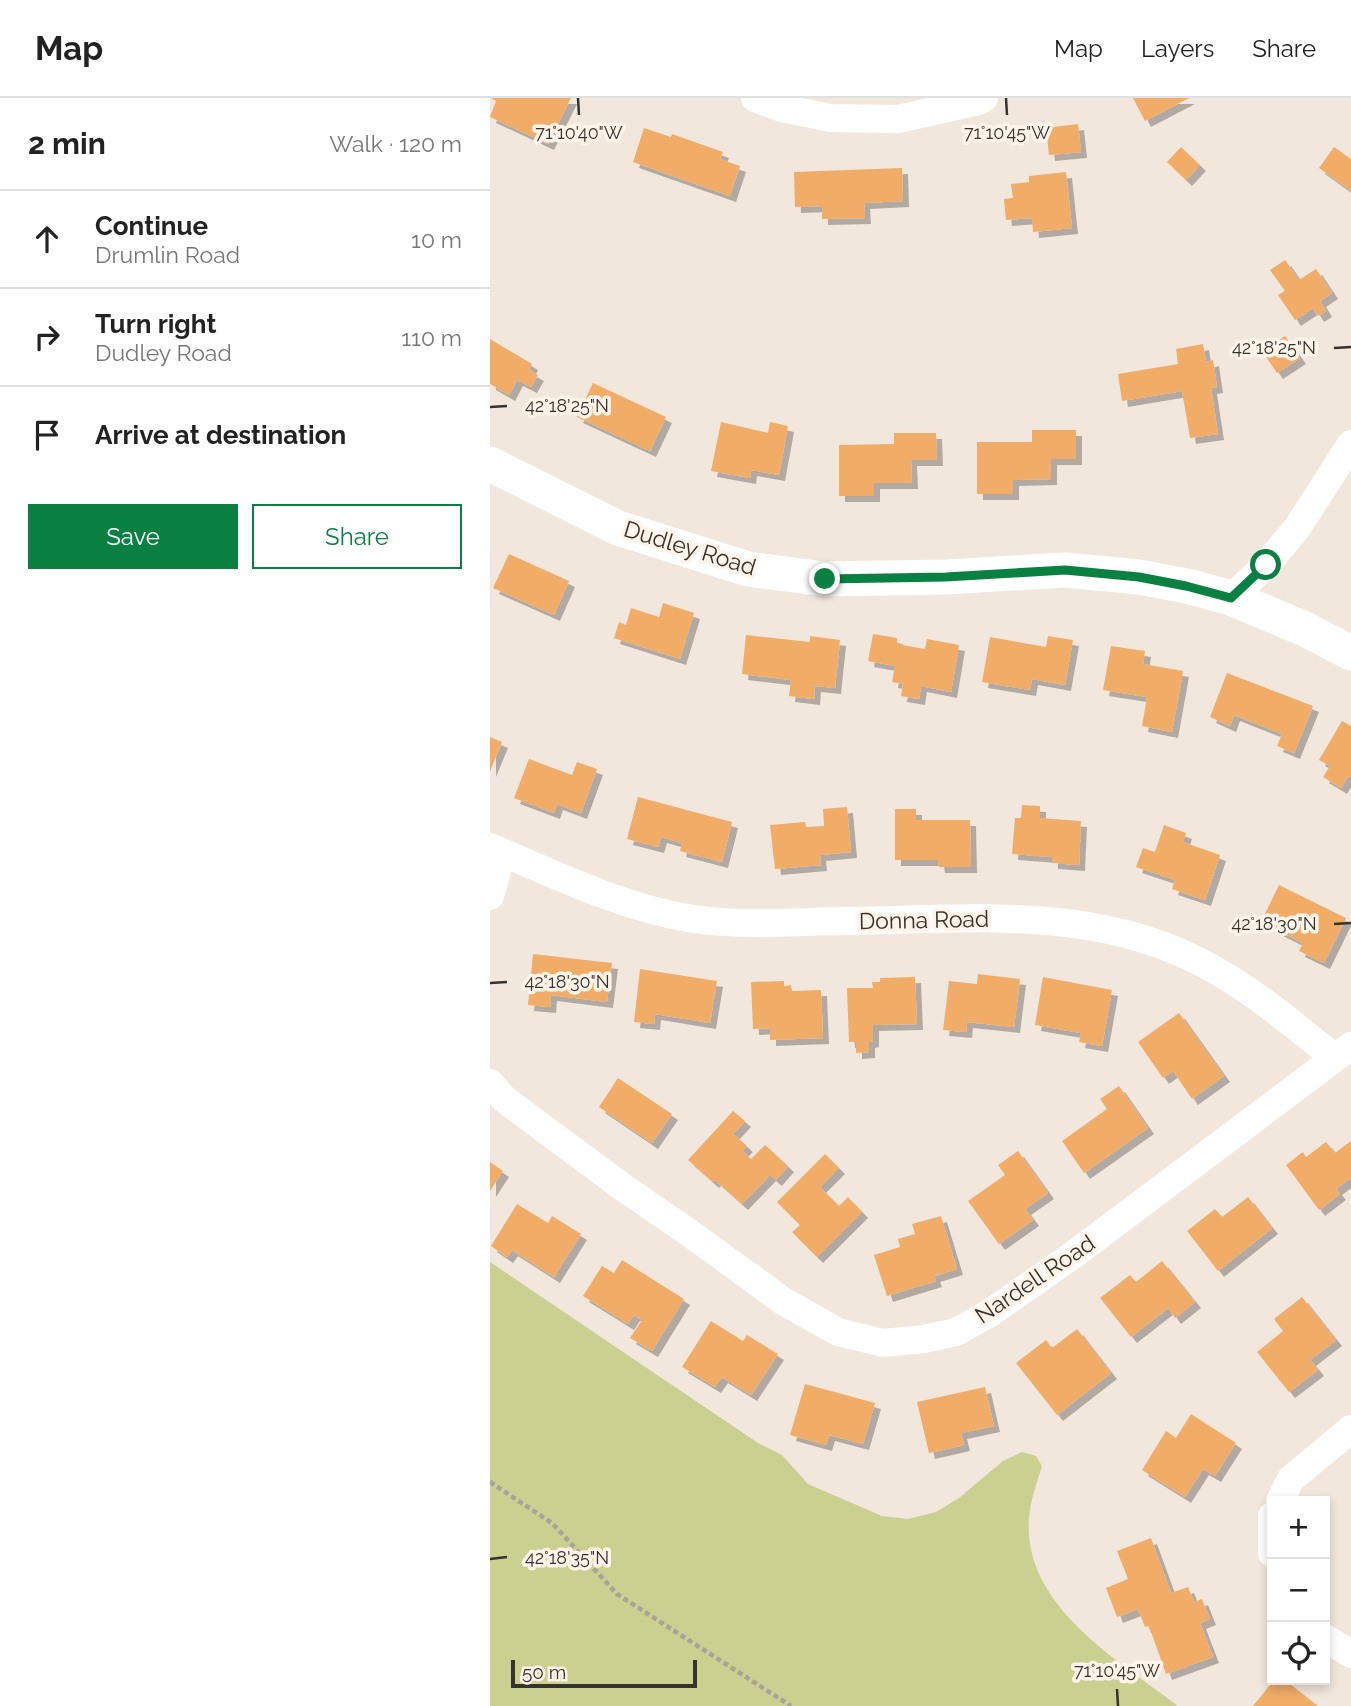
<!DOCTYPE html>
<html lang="en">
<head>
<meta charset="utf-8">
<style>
	:root { --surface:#fff; --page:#f2f2f2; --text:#222; --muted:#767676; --line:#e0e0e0; --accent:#0b8043 }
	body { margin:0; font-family:Raleway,sans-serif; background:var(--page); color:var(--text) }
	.controls { position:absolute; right:21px; bottom:21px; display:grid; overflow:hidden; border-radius:0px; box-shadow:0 4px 10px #0003 }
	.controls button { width:63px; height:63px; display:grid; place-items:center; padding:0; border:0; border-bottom:2px solid var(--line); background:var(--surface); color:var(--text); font:35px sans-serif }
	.scale { position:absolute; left:21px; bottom:18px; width:186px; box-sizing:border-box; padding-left:7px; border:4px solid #36322e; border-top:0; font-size:19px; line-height:24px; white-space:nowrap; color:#36322e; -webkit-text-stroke:5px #fff4ea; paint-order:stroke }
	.stop { position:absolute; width:21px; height:21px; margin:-16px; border:5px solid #0b8043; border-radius:50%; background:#fff }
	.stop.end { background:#0b8043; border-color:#fff; box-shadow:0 2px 7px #0008 }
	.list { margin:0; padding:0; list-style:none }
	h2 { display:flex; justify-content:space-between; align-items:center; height:91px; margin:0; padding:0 28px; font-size:30px }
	h2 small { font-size:23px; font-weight:400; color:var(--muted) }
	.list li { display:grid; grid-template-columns:46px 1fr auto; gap:21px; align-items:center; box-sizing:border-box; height:98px; padding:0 28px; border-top:2px solid var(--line) }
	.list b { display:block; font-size:26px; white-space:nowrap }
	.list p { margin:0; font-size:23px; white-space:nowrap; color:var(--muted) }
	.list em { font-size:23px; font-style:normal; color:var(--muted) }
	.actions { display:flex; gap:14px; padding:21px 28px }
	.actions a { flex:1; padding:16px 0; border:2px solid var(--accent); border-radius:0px; text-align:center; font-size:24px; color:var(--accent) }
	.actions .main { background:var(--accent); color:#fff }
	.icon { flex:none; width:38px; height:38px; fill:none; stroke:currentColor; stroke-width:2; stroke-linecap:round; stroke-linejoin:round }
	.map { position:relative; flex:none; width:861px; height:1608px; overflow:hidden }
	header { display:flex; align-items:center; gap:42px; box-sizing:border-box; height:98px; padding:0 35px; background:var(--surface); border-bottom:2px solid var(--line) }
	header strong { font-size:33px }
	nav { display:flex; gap:38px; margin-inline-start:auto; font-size:24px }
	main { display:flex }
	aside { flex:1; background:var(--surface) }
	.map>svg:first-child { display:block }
</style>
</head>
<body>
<header>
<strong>Map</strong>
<nav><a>Map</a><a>Layers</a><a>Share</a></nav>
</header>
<main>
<aside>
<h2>2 min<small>Walk · 120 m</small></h2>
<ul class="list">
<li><svg class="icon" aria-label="ahead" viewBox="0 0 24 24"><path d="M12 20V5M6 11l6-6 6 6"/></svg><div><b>Continue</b><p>Drumlin Road</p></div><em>10 m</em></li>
<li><svg class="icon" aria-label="right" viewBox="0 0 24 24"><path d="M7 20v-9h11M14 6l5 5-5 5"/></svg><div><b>Turn right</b><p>Dudley Road</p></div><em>110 m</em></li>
<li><svg class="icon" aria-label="arrive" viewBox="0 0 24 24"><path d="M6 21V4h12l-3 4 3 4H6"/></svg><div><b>Arrive at destination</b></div></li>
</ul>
<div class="actions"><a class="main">Save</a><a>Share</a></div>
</aside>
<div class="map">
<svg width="861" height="1608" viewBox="0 0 861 1608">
	<defs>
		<filter id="shadow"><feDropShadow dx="6" dy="6" stdDeviation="0" flood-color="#0004"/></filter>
	</defs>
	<rect width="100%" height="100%" fill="#f2e7dd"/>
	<!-- green -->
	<path fill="#cbcf90" d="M0,1164L268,1345L292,1357L318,1386L392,1418L418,1421L446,1414L469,1400L513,1363L532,1354L546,1358L552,1368C547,1384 540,1403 539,1420C532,1507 628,1562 688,1608H0Z"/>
	<!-- building -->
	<g fill="#f1ad67" filter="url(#shadow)">
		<path d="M1,0H81L58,46L0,19L6,3Z"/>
		<path d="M643,0H699L655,23Z"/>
		<path d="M588,26L591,54L559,57L556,30Z"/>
		<path d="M154,30L181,39L182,36L233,54L230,61L250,68L240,98L143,64Z"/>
		<path d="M691,49L710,67L696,82L677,64Z"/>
		<path d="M844,49L861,61V93L829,70Z"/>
		<path d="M412,70L413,103L374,105L375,120L332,121V108L305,109L304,74Z"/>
		<path d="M576,74L582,130L543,134L542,120L516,122L514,101L523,100L521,86L539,84V78Z"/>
		<path d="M795,162L809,182L826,171L842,195L830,203L836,213L828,218L823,210L805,222L788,197L795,193L780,172Z"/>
		<path d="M795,238L810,260L787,275L772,253Z"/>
		<path d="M0,241L42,266L39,272L48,277L41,289L27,282L19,297L0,286Z"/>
		<path d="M713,246L716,264L723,262L727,289L721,290L728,336L700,340L692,293L632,303L628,276L688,266L686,251Z"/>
		<path d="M103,285L176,319L160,353L87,319Z"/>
		<path d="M231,324L278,335L280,324L298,328L289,377L261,372L260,380L221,373Z"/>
		<path d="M542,332H586V361H561V381L523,382V396H487V344H542Z"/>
		<path d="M404,335H446L447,362H421L422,385H384V398H349V347L404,346Z"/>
		<path d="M19,456L79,483L64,517L3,490Z"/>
		<path d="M173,505L204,515L190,561L124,540L129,524L136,527L141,510L169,519Z"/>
		<path d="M383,536L407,540V546L435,551L437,541L469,547L461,594L431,588L429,601L411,598L413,586L402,584L405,568L378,563Z"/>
		<path d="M256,537L320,544V538L350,542L345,590L325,588L324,601L299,598L301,582L252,576Z"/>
		<path d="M558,538L583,542L575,587L542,581L540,592L492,584L500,539L556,549Z"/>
		<path d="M621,548L655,553L653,566L693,573L682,634L652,628L657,599L613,592Z"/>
		<path d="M737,575L823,608L804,655L787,648L792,636L744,617L740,628L720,619Z"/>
		<path d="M852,623L861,628V680L858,678L851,690L833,679L840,668L829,662Z"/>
		<path d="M0,639L12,644L0,673Z"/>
		<path d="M39,661L82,677L87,664L107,671L91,715L67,706L64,715L24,700Z"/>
		<path d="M148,699L242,724L232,764L190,753L192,745L171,739L168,749L137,741Z"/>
		<path d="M532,707L550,708V720L591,723L589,767L562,765V759L522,756L525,720H531Z"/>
		<path d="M357,709L361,754L330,757L331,767L285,771L280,727L315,724L316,729L334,728L333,711Z"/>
		<path d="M405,711H426V722H480L481,769H449L448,762H405Z"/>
		<path d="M674,727L696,735L693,744L730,757L715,802L682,791L685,782L646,769L653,750L665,754Z"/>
		<path d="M789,787L856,820L834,865L809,853L813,845L771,824Z"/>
		<path d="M43,856L122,865L117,904L61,897L60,909L38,907Z"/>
		<path d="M150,871L227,883L220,925L165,916L164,926L144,924Z"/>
		<path d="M488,876L530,881L524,929L477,924L476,934L453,932L459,883L487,886Z"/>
		<path d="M425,879L427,926L383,927V943L379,944V954L366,955V944H359L357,890H383L382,884H390V880Z"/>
		<path d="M553,879L622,892L612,948L589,944L591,935L545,927Z"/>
		<path d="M294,883V888L301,887L302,893L331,892L333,940L280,942V930L263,931L261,884Z"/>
		<path d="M689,915L734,978L702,1001L683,973L673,980L648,944Z"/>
		<path d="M128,980L182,1016L162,1045L109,1009Z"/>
		<path d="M629,988L658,1030L594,1075L572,1043L617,1011L610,1001Z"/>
		<path d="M243,1013L255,1023L243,1036L257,1048L252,1053L261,1061L275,1047L298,1068L286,1082L280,1077L252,1106L225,1082L223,1084L198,1062Z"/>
		<path d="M861,1043V1080L846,1091L850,1096L829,1112L796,1067L813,1054L816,1059L836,1044L845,1055Z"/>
		<path d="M528,1053L558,1095L535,1111L543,1122L509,1146L478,1103L515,1077L508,1067Z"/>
		<path d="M335,1056L349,1070L330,1089L349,1108L358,1099L372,1114L327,1159L302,1134L310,1127L287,1104Z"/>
		<path d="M0,1064L13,1073L0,1093Z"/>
		<path d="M758,1099L782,1130L728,1173L697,1133L725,1111L732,1119Z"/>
		<path d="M27,1106L58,1125L62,1118L91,1136L64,1179L22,1152L17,1159L1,1148Z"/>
		<path d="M451,1118L467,1171L444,1178L446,1183L397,1198L384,1157L410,1149L408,1141L425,1136L422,1126Z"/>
		<path d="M132,1162L194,1201L162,1253L140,1240L152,1222L144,1217L138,1226L93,1198L112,1168L124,1175Z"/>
		<path d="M672,1163L705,1204L685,1220L678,1210L641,1239L610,1200L640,1177L646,1184Z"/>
		<path d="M812,1199L846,1242L820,1262L828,1272L799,1294L767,1254L793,1233L784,1221Z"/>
		<path d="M221,1223L253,1243L257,1237L288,1256L261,1297L232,1279L225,1289L192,1269Z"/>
		<path d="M587,1231L621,1275L567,1317L526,1265L556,1242L562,1250Z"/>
		<path d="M315,1286L385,1305L373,1346L339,1337L336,1347L300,1337Z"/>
		<path d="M495,1289L504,1328L471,1335L474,1347L439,1355L427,1304Z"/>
		<path d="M701,1316L746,1345L725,1378L713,1371L695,1399L652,1372L676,1333L686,1340Z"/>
		<path d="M661,1440L681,1495L698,1489L704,1504L712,1501L720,1521L710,1525L723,1559L676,1576L659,1528L655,1529L648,1511L627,1519L616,1490L638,1481L627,1453Z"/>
		<path d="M784,1582H795L828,1608H763Z"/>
	</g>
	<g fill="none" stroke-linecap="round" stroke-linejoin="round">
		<!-- path -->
		<path stroke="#aaa19a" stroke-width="4.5" stroke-dasharray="5 3.5" stroke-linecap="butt" d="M0,1384L62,1425L127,1496L301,1608"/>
		<!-- minor -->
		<g stroke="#fff" stroke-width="28">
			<path d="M265,0L292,10L340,20L408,21L489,3L494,0"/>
			<path d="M741,500L776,467L807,430L861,346"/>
			<path d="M0,749C66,777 133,810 204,821C251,828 305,824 352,823C469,822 593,807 702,860C755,885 800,924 845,960"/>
			<path d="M0,798L9,766L19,757"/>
			<path d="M0,985L14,1001L134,1090L201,1136L293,1203L348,1234L393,1245L434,1241L466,1234L500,1215L583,1157L861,948"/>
			<path d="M790,1403L801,1381L861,1331"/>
			<path d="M782,1418V1455"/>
			<path d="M835,1540L861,1556"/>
		</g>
		<!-- tertiary -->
		<path stroke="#fff" stroke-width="35" d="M0,366L128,430L258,471L335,481L456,479L575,472L649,479L697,488L741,500L815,531L861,555"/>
	</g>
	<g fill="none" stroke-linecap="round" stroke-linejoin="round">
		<!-- route -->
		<path stroke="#0b8043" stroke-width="9" d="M335,481L456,479L575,472L649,479L696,488L741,500L776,467"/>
	</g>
	<!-- ticks -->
	<path fill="none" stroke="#36322e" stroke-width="2.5" d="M88,0L89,17M516,0L517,17M844,250L861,249M0,309L17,308M844,826L861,825M0,885L17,884M0,1461L17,1459M627,1591L628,1608"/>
	<g text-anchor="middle" stroke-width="7" stroke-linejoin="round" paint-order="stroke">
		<!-- street labels -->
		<g font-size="23" fill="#36322e" stroke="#fff4ea">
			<text transform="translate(200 450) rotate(17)" y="8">Dudley Road</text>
			<text transform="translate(434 822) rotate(-1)" y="8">Donna Road</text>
			<text transform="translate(545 1181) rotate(-34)" y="8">Nardell Road</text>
		</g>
	</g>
	<g font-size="18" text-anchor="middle" fill="#36322e" stroke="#fff4ea" stroke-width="7" stroke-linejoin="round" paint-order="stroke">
		<text x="89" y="41">71°10'40"W</text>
		<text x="517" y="41">71°10'45"W</text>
		<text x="784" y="256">42°18'25"N</text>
		<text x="77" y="314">42°18'25"N</text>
		<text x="784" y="832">42°18'30"N</text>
		<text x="77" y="890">42°18'30"N</text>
		<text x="77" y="1466">42°18'35"N</text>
		<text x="627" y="1579">71°10'45"W</text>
	</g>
</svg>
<div class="controls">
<button>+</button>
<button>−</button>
<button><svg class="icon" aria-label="locate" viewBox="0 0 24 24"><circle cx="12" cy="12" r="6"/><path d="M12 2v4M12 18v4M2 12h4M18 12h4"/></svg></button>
</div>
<div class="scale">50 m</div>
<div class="stop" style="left:776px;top:467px"></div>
<div class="stop end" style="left:335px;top:481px"></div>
</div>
</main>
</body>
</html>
